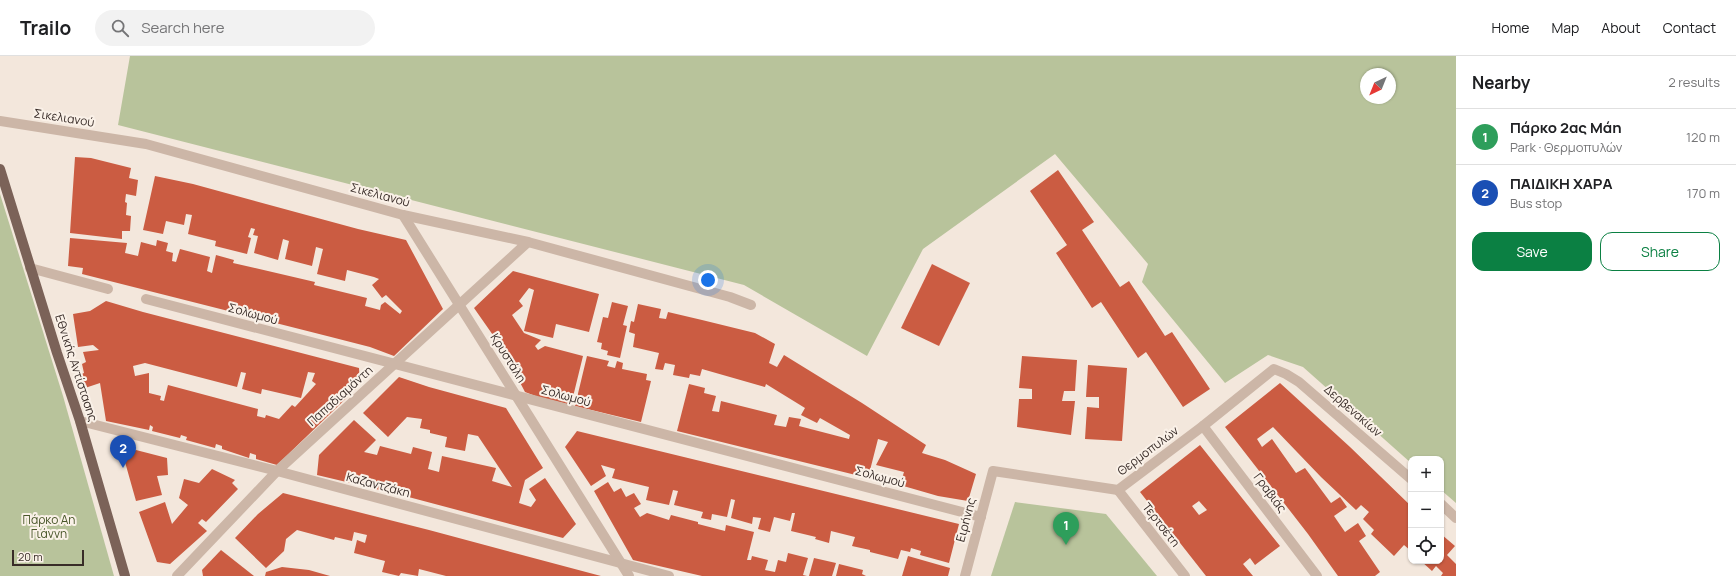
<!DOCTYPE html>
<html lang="en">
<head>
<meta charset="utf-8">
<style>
	:root { --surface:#fff; --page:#f2f2f2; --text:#202124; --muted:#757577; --line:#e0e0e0; --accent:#0b8043 }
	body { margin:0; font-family:Manrope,sans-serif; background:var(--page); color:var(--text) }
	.controls { position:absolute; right:12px; bottom:12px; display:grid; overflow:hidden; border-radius:8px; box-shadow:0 1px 3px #0004 }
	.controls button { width:36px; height:36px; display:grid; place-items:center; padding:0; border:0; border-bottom:1px solid var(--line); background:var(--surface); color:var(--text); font:20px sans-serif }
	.compass { position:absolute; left:1360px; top:12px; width:36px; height:36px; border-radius:50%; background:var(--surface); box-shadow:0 1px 3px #0004; rotate:223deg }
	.scale { position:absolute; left:12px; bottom:10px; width:72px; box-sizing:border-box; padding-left:4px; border:2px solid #382c28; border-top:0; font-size:11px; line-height:14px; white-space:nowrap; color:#382c28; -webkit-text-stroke:3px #faf1e8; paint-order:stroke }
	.you { position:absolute; left:708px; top:224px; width:14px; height:14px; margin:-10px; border:3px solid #fff; border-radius:50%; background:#1a73e8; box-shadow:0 0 0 6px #1a73e833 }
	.badge { display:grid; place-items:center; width:26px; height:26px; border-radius:50%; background:var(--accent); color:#fff; font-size:13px; font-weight:700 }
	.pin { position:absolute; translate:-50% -33px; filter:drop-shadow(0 1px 2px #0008) }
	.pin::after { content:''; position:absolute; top:21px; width:14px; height:12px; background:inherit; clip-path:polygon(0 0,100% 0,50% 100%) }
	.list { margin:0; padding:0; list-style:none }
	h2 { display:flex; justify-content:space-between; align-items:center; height:52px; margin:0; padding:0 16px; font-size:17px }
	h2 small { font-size:13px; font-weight:400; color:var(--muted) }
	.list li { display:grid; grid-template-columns:26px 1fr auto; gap:12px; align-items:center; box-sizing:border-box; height:56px; padding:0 16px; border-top:1px solid var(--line) }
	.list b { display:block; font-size:15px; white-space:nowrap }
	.list p { margin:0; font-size:13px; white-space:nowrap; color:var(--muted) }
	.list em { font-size:13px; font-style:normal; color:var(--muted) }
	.actions { display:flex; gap:8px; padding:12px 16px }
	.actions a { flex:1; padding:9px 0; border:1px solid var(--accent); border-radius:12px; text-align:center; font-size:14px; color:var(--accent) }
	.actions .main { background:var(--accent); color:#fff }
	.icon { flex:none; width:22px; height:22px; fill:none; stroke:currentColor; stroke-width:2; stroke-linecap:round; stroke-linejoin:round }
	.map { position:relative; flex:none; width:1456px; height:520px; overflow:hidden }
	header { display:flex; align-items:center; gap:24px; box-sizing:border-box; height:56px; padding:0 20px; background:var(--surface); border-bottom:1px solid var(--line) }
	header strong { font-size:19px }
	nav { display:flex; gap:22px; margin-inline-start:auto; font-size:14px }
	.search { width:280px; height:36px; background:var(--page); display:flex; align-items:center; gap:10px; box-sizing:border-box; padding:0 14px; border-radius:22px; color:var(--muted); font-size:15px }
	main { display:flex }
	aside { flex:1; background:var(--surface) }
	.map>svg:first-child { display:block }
</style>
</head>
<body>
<header>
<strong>Trailo</strong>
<div class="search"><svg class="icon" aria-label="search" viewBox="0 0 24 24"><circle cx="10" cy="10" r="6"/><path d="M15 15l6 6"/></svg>Search here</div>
<nav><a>Home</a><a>Map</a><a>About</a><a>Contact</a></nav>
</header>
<main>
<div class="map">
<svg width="1456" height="520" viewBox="0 0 1456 520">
	<rect width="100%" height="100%" fill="#f3e7dc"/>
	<!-- green -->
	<g fill="#b8c39b" fill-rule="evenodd">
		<path d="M130,0H1456V447L1441,434V403H1411V407L1303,311L1268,299L1225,327L1142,226L1148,208L1055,98L923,193L867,300L744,229L118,69ZM1366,18H1390V42H1366Z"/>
		<path d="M0,138L63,340L114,520H0Z"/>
		<path d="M1015,446L1106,458L1157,520H991Z"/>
	</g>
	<!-- building -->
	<g fill="#cb5c42" fill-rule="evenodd">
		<path d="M75,101L91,102L131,112L129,122L138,124L136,140L126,138L125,146L127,147L126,159L131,160L130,175H122V183L70,177Z"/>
		<path d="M1058,114L1094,166L1082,174L1120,231L1129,225L1165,280L1172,276L1210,333L1183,351L1146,296L1138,302L1101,246L1092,252L1056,197L1067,189L1030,135Z"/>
		<path d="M155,120L193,128L358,173L406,184L443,253L394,300L370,291L331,281L82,218L83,212L68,210L70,182L127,187L125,197L138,200L141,186L156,190L157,184L168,187L166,195L173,197L172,205L176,206L180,193L210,201L207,215L212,217L216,199L234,204L233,207L315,226L314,229L367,242L365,250L380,254L381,249L385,246L400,258L402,255L386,239L382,242L372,229L379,223L374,221L347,214L345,225L317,218L323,193L316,191L312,210L285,203L289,185L283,183L278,204L254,197L258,180L253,179L255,173L251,172L248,181L251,182L247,198L215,190L216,185L188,178L192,159L186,158L184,169L166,165L163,178L143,174Z"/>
		<path d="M932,208L970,227L939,290L901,272Z"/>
		<path d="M513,215L599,238L589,276L556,268L553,282L524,275L534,234L529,232L519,245L523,250L512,259L524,277L541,284L535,290L538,294L545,290L583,300L571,349L538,341L525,336L502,292L474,252Z"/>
		<path d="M106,245L143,256L359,312L360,329L277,409L256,403V399L250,397L249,402L222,393V390L216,388L215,392L186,384L187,381L181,379L180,382L152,375L153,371L150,369L149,374L106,365L100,327L85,332L79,319L84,317L82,308L86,306L83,296L99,294L93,289L78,291L73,258L90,255ZM145,307L237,331L241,316L246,317L242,333L261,338L262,333L301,342L308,316L315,317L312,325L316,328L295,351L292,349L279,363L266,359L265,362L257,360L258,353L168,329L164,345L160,344L161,340L149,337V317L135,320L133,310Z"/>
		<path d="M612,246L628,250L623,269L627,270L620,302L607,299L608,295L601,293L602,287L597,286L603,261L608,262Z"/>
		<path d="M638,248L661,253L659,262L666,263L668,256L702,264L755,277L775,288L769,307L777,311L784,299L862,347L926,389L922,397L945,404L976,418L968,445L938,440L900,429L904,416L876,409L888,386L878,383L868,422L677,375L689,328L705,332L704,337L716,340L712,355L719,356L721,345L777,359L774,369L786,371L789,361L801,363L799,370L849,383L850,379L820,362L817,367L801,359L805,352L766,328L765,331L702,313L700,320L690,318L689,322L673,319L675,309L665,307L663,314L655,313L659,297L633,291L635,278L629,276L631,265L634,266Z"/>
		<path d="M587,300L609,305L607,310L615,312L617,305L623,307L622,313L647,318L646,324L651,325L641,366L575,350Z"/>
		<path d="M1022,300L1077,304L1075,335H1064L1062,345H1075L1071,379L1017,371L1019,343H1032V333L1019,332Z"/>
		<path d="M1088,309L1127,312L1122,385L1085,383L1087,351L1099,352V341H1086Z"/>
		<path d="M399,321L429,331L506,352L543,412L525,424L519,447L531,451L536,444L529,433L545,422L576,468L563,482L401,439L317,419L319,399L354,364L376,384L364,396L377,399L380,390L411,398L413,391L432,396L428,413L439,416L442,400L496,412L492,425L512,431L478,380L468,378L465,395L445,391L447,381L430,377V374L420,372L422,363L407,361L388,381L363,357Z"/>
		<path d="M1280,327L1350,391L1411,450V495L1404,489L1394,500L1371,478L1374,474L1363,463L1369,456L1361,449L1356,454L1321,421L1273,371L1257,383L1262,391L1272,383L1296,417L1305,412L1331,447L1340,441L1347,451L1334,460L1345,476L1358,467L1366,480L1359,485L1380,516L1375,520H1338L1308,478L1225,371Z"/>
		<path d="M577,375L959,468L949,507L920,499L921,495L911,492L910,496L901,494L898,503L870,496V494L852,490L855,481L831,475L829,487L815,483L816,481L791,475L795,457H792L790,465L774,461L770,476L758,473L761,462L753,461L752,468L731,462L735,444L731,443L727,461L712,458L711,464L701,462L703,456L674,449L678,435L673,434L669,449L646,444L649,431L612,422L615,413L601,409L606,420L591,430L565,391Z"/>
		<path d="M1200,389L1280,490L1255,509L1250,502L1243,508L1253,520H1206L1140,436ZM1199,445L1207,454L1199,459L1192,450Z"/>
		<path d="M136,394L167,402L168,419L157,420L162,439L136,445L125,406Z"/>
		<path d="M212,413L235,424L232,427L238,433L206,466L202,463L198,467L207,475L170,508L157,506L139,456L165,446L172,468L188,449L179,442L184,423L199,427Z"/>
		<path d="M608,426L614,436L621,432L626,441L634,437L641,448L634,452L640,461L647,457L669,464L671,459L698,466V468L725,475L726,469L754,476L747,504H751L752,500L768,504L765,514L775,516L778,504L786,506L788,497L808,502L803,519L807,520H702L633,504L594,435Z"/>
		<path d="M283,437L429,474L601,520H446L419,513L418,520L401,517L399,520L382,516L385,505L354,497L357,484L365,487L367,479L354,476L352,485L335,481L334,484L297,474L286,483L284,495L266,512L235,482L258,458Z"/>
		<path d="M1441,478L1455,490L1447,499L1456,508V520H1441L1443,517L1436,510L1432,515L1421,505H1441Z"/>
		<path d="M221,494L254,520H203L202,514Z"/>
		<path d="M908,500L950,512L948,520H902Z"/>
		<path d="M814,502L836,507L832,520H809Z"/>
		<path d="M839,508L863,514L862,518L866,520H836Z"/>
		<path d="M282,511L309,514L330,520H265L266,516Z"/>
	</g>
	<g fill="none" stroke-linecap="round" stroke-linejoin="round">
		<!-- minor -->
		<g stroke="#ccb6a7" stroke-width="10">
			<path d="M0,65L146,88L403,159L528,186L730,241L751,249"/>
			<path d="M403,159L629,520"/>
			<path d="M30,212L108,233"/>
			<path d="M146,243L981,461"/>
			<path d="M80,365L277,415L669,520"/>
			<path d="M1203,370L1317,520"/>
			<path d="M1118,434L1185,520"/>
			<path d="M1441,448L1456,462"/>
			<path d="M177,520L277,415L528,186"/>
			<path d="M965,520L993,415L1118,434L1203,370L1274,313L1286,318L1299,326L1411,423"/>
		</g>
		<!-- major -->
		<path stroke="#7b6258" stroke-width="10" d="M0,113L57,297L80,365L125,520"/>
	</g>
	<g text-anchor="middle" stroke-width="4" stroke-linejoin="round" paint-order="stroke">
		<!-- street labels -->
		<g font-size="12" fill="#382c28" stroke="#faf1e8">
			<text transform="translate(64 62) rotate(9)" y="4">Σικελιανού</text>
			<text transform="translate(380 139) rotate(15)" y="4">Σικελιανού</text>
			<text transform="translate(253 258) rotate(15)" y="4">Σολωμού</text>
			<text transform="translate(508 302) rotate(58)" y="4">Κρυστάλη</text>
			<text transform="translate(76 312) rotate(72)" y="4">Εθνικής Αντίστασης</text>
			<text transform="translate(340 340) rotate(-42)" y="4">Παπαδιαμάντη</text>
			<text transform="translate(566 340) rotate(15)" y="4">Σολωμού</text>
			<text transform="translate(1353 355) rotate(41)" y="4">Δερβενακίων</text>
			<text transform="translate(1148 395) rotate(-37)" y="4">Θερμοπυλών</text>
			<text transform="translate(880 421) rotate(15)" y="4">Σολωμού</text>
			<text transform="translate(378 429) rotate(15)" y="4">Καζαντζάκη</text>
			<text transform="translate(1270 437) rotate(53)" y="4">Γραβιάς</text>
			<text transform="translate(966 464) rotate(-75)" y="4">Ειρήνης</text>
			<text transform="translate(1161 469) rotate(52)" y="4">Τερτσέτη</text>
		</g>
		<!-- park labels -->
		<g font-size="12" fill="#49572a" stroke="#faf1e8">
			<text x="49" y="468">Πάρκο Αη<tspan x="49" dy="14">Γιάννη</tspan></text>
		</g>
	</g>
</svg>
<div class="controls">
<button>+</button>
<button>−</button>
<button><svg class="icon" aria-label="locate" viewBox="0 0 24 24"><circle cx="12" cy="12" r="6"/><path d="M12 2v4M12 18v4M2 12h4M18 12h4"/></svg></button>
</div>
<svg class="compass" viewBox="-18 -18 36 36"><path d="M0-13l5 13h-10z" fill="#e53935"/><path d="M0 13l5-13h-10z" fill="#757577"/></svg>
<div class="scale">20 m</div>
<div class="you"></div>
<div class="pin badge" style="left:1066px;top:489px;background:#2e9e5b">1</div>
<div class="pin badge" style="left:123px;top:412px;background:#1a4fb4">2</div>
</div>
<aside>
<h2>Nearby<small>2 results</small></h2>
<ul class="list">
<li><span class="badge" style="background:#2e9e5b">1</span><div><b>Πάρκο 2ας Μάη</b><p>Park · Θερμοπυλών</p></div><em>120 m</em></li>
<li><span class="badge" style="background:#1a4fb4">2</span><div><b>ΠΑΙΔΙΚΗ ΧΑΡΑ</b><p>Bus stop</p></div><em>170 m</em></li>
</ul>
<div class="actions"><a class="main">Save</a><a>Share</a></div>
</aside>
</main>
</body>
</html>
